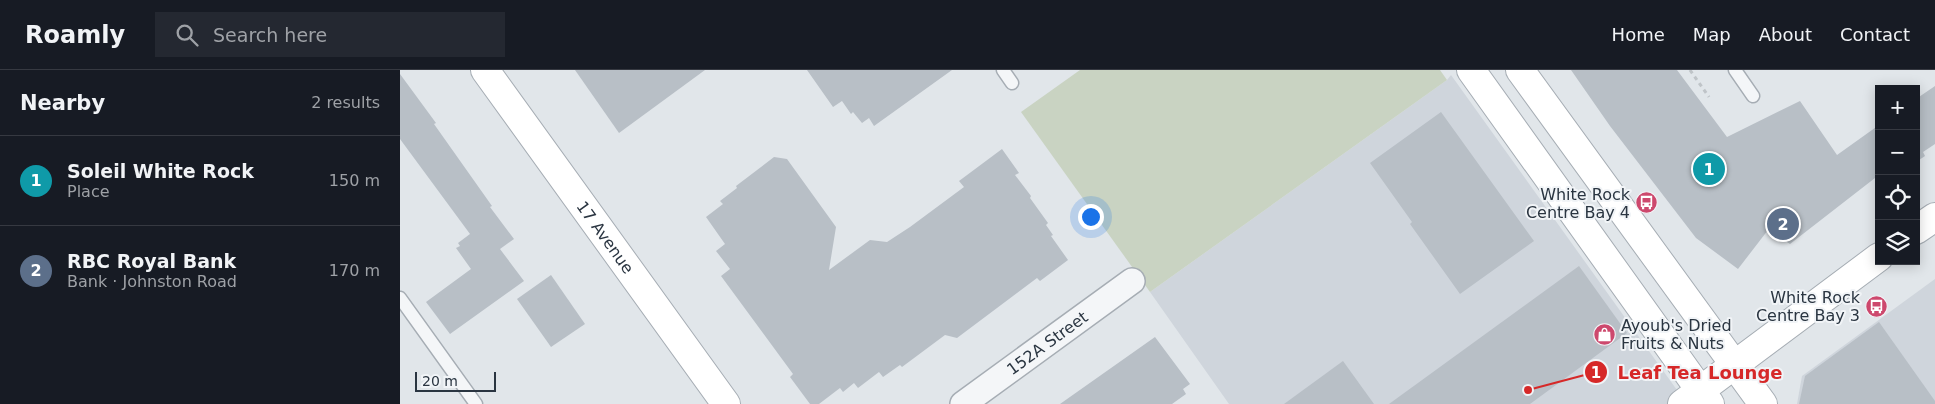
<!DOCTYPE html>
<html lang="en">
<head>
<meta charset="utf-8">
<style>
	:root { --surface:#171b24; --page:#242831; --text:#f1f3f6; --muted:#9ea1a6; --line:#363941; --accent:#ea580c }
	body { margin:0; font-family:"DejaVu Sans",sans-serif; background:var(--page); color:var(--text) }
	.controls { position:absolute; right:15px; top:15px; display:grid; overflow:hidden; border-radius:0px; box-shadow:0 2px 12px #0003 }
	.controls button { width:45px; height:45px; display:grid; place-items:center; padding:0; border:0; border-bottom:1px solid var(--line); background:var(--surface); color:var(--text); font:25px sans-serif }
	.scale { position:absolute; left:15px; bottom:12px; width:81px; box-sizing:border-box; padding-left:5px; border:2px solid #2a3541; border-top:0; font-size:14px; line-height:18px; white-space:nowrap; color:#2a3541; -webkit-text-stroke:4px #f1f4f7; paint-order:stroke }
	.you { position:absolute; left:690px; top:146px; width:18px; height:18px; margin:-12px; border:4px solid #fff; border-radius:50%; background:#1a73e8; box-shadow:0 0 0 8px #1a73e833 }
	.badge { display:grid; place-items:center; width:32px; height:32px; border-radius:50%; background:var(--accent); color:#fff; font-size:16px; font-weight:700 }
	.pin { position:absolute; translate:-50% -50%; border:2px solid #fff; box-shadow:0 1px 5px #0006 }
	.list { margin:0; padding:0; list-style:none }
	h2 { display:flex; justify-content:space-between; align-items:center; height:65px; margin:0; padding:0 20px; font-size:21px }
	h2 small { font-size:16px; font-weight:400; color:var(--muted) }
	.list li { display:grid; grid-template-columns:32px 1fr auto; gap:15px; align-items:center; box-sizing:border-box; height:90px; padding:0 20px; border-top:1px solid var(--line) }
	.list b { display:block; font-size:19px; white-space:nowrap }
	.list p { margin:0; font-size:16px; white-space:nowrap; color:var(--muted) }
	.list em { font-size:16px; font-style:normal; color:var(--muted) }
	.icon { flex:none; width:28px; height:28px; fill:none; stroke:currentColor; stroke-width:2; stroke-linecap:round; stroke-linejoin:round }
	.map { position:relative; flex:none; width:1535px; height:334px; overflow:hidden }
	header { display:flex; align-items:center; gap:30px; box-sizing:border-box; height:70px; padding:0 25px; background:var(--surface); border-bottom:1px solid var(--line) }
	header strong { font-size:24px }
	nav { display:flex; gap:28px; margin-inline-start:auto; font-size:18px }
	.search { width:350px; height:45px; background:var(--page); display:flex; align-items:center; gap:12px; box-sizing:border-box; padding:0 18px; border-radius:0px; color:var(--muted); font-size:19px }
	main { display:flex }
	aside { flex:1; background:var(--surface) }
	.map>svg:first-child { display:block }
</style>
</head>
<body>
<header>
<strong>Roamly</strong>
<div class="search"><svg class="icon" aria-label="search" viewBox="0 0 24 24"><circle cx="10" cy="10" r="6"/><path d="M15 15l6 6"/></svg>Search here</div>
<nav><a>Home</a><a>Map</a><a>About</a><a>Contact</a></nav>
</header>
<main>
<aside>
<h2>Nearby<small>2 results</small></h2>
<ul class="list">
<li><span class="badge" style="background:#0f9aa8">1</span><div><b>Soleil White Rock</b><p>Place</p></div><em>150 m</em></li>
<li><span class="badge" style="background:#5c6f8a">2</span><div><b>RBC Royal Bank</b><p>Bank · Johnston Road</p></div><em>170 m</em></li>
</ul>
</aside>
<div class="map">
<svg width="1535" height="334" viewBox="0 0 1535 334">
	<rect width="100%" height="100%" fill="#e1e6ea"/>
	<!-- built -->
	<g fill="#cfd5dc">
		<path d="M1051,5L1287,334H829L750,222L1047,10Z"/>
		<path d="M1535,209V334H1397L1402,306Z"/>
	</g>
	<!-- green -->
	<path fill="#c9d3c2" d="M680,0H1040L1047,10L750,222L621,42Z"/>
	<!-- building -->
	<g fill="#b8bfc6">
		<path d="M175,0H305L219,63Z"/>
		<path d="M407,0H552L474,56L469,48L462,53L453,42L451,44L442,31L433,37Z"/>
		<path d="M1171,0H1277L1327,67L1400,31L1437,85L1479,55V114L1475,108L1390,174L1368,160L1338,199L1296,168L1210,56Z"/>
		<path d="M0,4L36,53L34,54L92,136L90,137L114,169L100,179L124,211L50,264L26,232L71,199L56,178L60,176L58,173L70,164L0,69Z"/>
		<path d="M1535,16V74L1523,82L1525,86L1516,92V29Z"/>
		<path d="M1041,42L1134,171L1060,224L1010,154L1012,152L970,93Z"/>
		<path d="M602,79L619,103L615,105L631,126L630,128L648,153L646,155L653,165L651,166L668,190L640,211L637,208L557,268L545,265L502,297L500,295L483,307L479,302L458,318L454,313L443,322L440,318L419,334H410L390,307L393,304L321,206L330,199L316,181L325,174L306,147L323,134L320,131L337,118L336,116L374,87L387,89L436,157L429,200L470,170L487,172L510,157L564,117L559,111Z"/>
		<path d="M1179,196L1227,263L1130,334H989Z"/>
		<path d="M151,205L185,254L151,277L117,229Z"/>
		<path d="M1479,252L1535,331V334H1399L1405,306Z"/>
		<path d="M755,267L790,314L783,319L786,324L772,334H660Z"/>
		<path d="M943,291L974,334H884Z"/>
	</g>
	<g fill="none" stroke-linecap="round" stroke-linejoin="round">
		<defs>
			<g id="lane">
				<path d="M603,0L612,13"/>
				<path d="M1335,0L1353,26"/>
				<path d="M0,228L76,334"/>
			</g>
			<g id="street">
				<path id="s1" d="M563,334L732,211"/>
			</g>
			<g id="secondary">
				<path id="s2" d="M85,0L326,334"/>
				<path d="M1071,0L1310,334"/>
				<path d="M1120,0L1363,334"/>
				<path d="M1516,160L1535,147"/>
				<path d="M1282,334L1479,187"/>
			</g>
		</defs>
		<!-- lane casing -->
		<use href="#lane" stroke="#a6adb4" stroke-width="15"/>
		<!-- street casing -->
		<use href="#street" stroke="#a6adb4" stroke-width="28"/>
		<!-- secondary casing -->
		<use href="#secondary" stroke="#a6adb4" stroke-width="30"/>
		<!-- path -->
		<path stroke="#bfc4c8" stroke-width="3" stroke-dasharray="4 4" stroke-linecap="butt" d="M1290,0L1309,27"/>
		<!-- lane -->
		<use href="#lane" stroke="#f4f6f8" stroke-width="12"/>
		<!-- street -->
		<use href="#street" stroke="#f4f6f8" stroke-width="25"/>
		<!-- secondary -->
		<use href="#secondary" stroke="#fff" stroke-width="28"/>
	</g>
	<!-- icons -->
	<defs>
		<symbol id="bus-disc" viewBox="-11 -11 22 22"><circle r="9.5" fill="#cd486d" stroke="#f1f4f7"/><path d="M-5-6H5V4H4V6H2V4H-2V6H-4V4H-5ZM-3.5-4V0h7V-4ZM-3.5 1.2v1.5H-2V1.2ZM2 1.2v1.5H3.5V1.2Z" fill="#fff"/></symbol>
		<symbol id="shop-disc" viewBox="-11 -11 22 22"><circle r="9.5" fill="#cd486d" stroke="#f1f4f7"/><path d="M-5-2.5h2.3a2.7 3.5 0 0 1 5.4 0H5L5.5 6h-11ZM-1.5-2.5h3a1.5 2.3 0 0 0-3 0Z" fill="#fff"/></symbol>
	</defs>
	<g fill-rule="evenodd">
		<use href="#bus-disc" x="1234" y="120" width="25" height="25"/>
		<use href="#bus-disc" x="1464" y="224" width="25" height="25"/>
		<use href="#shop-disc" x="1192" y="252" width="25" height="25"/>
	</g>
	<g text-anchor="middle" stroke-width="4" stroke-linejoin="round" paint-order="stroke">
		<!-- poi labels -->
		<g font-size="16" fill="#2a3541" stroke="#f1f4f7" text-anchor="end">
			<text x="1230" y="130">White Rock<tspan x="1230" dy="18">Centre Bay 4</tspan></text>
			<text x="1460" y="233">White Rock<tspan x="1460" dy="18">Centre Bay 3</tspan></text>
			<text x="1221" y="261" text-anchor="start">Ayoub's Dried<tspan x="1221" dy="18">Fruits &amp; Nuts</tspan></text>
		</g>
		<!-- street labels -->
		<g font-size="16" fill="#2a3541" stroke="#f1f4f7">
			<text dy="6" stroke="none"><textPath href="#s2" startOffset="206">17 Avenue</textPath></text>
			<text dy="6" stroke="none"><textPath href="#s1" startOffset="104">152A Street</textPath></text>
		</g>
	</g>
	<!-- callouts -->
	<path fill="none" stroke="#d62828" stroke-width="2" d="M1128 320L1196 302"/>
	<g fill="#d62828" stroke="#f1f4f7" stroke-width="2">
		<circle cx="1128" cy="320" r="5"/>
		<circle cx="1196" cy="302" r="12"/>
	</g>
	<g font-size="15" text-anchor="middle" font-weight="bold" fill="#fff">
		<text x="1196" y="308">1</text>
	</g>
	<g font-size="18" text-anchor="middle" font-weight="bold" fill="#d62828" stroke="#f1f4f7" stroke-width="4" stroke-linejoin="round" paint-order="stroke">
		<text x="1300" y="309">Leaf Tea Lounge</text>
	</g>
</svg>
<div class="controls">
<button>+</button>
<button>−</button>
<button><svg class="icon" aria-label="locate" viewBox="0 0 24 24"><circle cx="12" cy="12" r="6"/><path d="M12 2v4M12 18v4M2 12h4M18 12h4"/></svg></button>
<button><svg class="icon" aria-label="layers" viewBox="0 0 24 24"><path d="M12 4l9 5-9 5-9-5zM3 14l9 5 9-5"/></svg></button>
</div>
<div class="scale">20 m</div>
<div class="you"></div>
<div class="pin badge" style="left:1309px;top:99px;background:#0f9aa8">1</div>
<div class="pin badge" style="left:1383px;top:154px;background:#5c6f8a">2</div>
</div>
</main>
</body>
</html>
